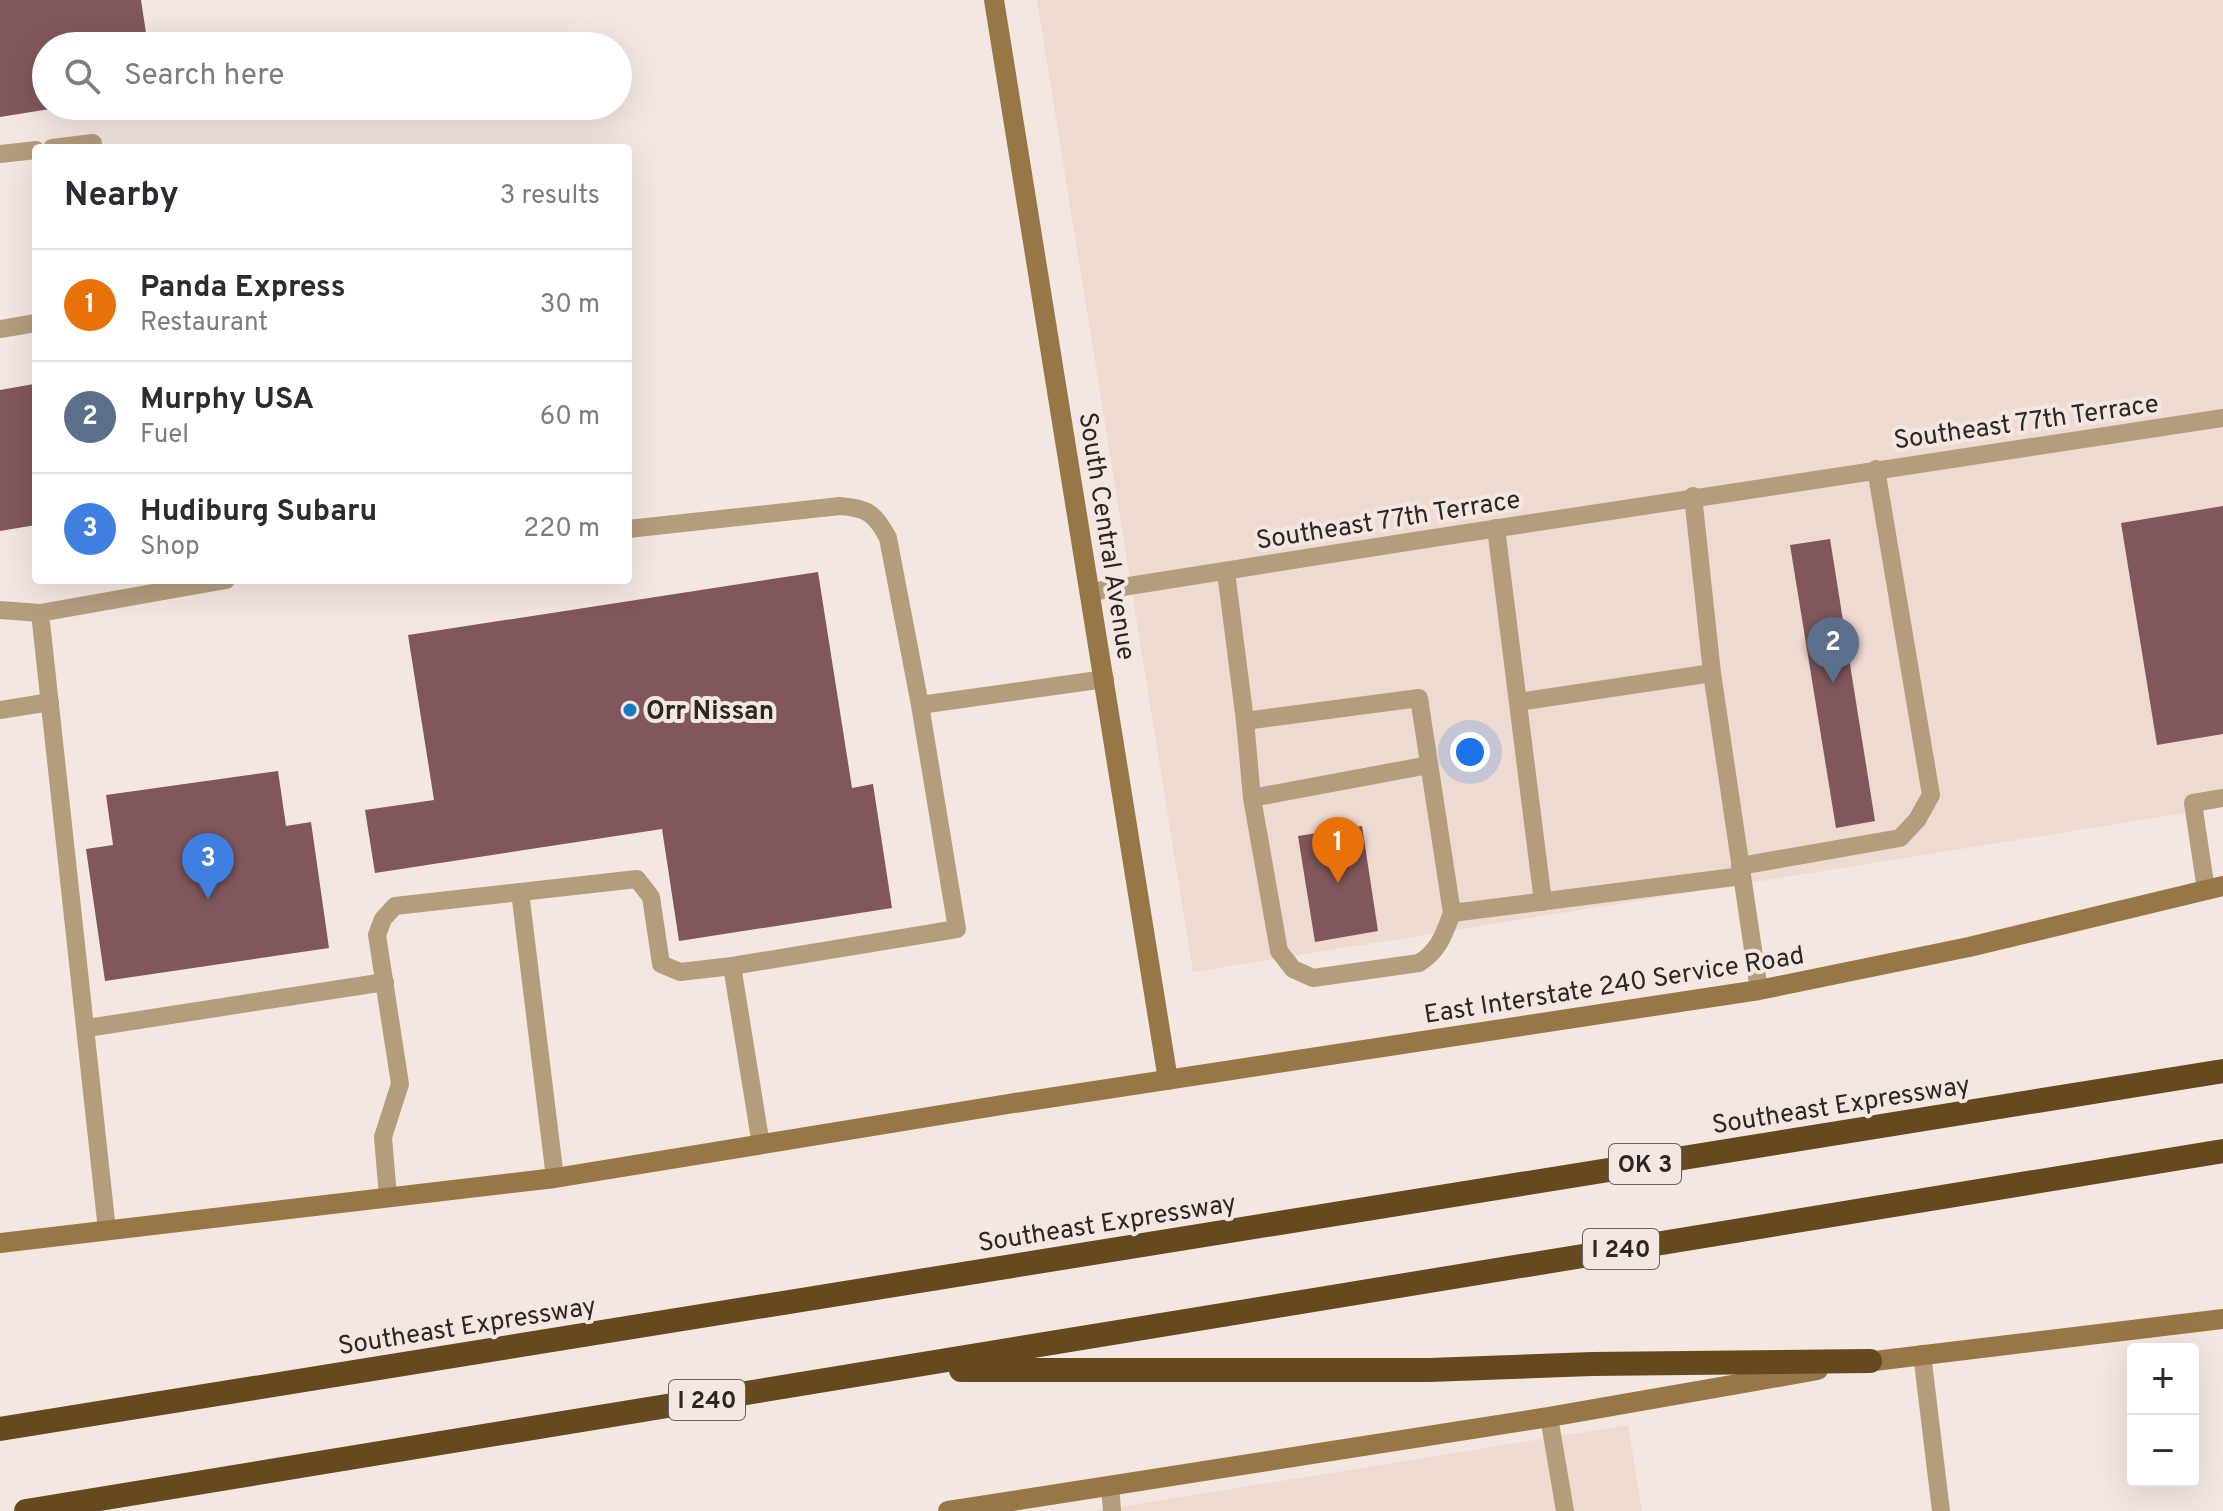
<!DOCTYPE html>
<html lang="en">
<head>
<meta charset="utf-8">
<style>
	:root { --surface:#fff; --page:#f7f7f7; --text:#2b2b33; --muted:#7c7c81; --line:#e1e1e2; --accent:#7c3aed }
	body { margin:0; font-family:Overpass,sans-serif; background:var(--page); color:var(--text) }
	.controls { position:absolute; right:24px; bottom:24px; display:grid; overflow:hidden; border-radius:8px; box-shadow:0 8px 32px #0002 }
	.controls button { width:72px; height:72px; display:grid; place-items:center; padding:0; border:0; border-bottom:2px solid var(--line); background:var(--surface); color:var(--text); font:40px sans-serif }
	.you { position:absolute; left:1470px; top:752px; width:28px; height:28px; margin:-20px; border:6px solid #fff; border-radius:50%; background:#1a73e8; box-shadow:0 0 0 12px #1a73e833 }
	.badge { display:grid; place-items:center; width:52px; height:52px; border-radius:50%; background:var(--accent); color:#fff; font-size:26px; font-weight:700 }
	.pin { position:absolute; translate:-50% -66px; filter:drop-shadow(0 2px 4px #0008) }
	.pin::after { content:''; position:absolute; top:42px; width:28px; height:24px; background:inherit; clip-path:polygon(0 0,100% 0,50% 100%) }
	.list { margin:0; padding:0; list-style:none }
	h2 { display:flex; justify-content:space-between; align-items:center; height:104px; margin:0; padding:0 32px; font-size:34px }
	h2 small { font-size:26px; font-weight:400; color:var(--muted) }
	.list li { display:grid; grid-template-columns:52px 1fr auto; gap:24px; align-items:center; box-sizing:border-box; height:112px; padding:0 32px; border-top:2px solid var(--line) }
	.list b { display:block; font-size:30px; white-space:nowrap }
	.list p { margin:0; font-size:26px; white-space:nowrap; color:var(--muted) }
	.list em { font-size:26px; font-style:normal; color:var(--muted) }
	.icon { flex:none; width:44px; height:44px; fill:none; stroke:currentColor; stroke-width:2; stroke-linecap:round; stroke-linejoin:round }
	.map { position:relative; flex:none; width:2223px; height:1511px; overflow:hidden }
	.search { position:absolute; background:var(--surface); box-shadow:0 8px 32px #0002; left:32px; top:32px; width:600px; height:88px; display:flex; align-items:center; gap:20px; box-sizing:border-box; padding:0 28px; border-radius:44px; color:var(--muted); font-size:30px }
	.panel { position:absolute; background:var(--surface); box-shadow:0 8px 32px #0002; left:32px; top:144px; width:600px; height:440px; border-radius:8px }
	.map>svg:first-child { display:block }
</style>
</head>
<body>
<div class="map">
<svg width="2223" height="1511" viewBox="0 0 2223 1511">
	<rect width="100%" height="100%" fill="#f4e7e2"/>
	<!-- built -->
	<g fill="#efdad1">
		<path d="M1037,0H2223V807L1193,972Z"/>
		<path d="M1628,1425L1642,1511H1094Z"/>
	</g>
	<!-- building -->
	<g fill="#81575b">
		<path d="M0,0H141L148,46H46V106L56,108L0,117Z"/>
		<path d="M34,384L36,525L0,531V390Z"/>
		<path d="M2223,506V734L2157,745L2121,523Z"/>
		<path d="M1830,539L1875,821L1836,828L1790,545Z"/>
		<path d="M818,572L852,788L873,784L892,908L679,941L662,829L375,873L365,810L434,800L408,635Z"/>
		<path d="M278,771L286,826L311,822L329,948L105,981L86,849L113,845L106,795Z"/>
		<path d="M1362,826L1378,931L1315,942L1298,836Z"/>
	</g>
	<g fill="none" stroke-linecap="round" stroke-linejoin="round">
		<!-- lane -->
		<g stroke="#b49d7d" stroke-width="18">
			<path d="M52,148L93,143"/>
			<path d="M0,154L36,150"/>
			<path d="M0,329L36,323"/>
			<path d="M1693,496L1712,673L1759,990"/>
			<path d="M1496,528L1543,902"/>
			<path d="M628,529L840,506C867,508 875,513 888,538L920,705"/>
			<path d="M1226,572L1245,721L1419,698L1452,913L1742,876"/>
			<path d="M1091,592C1468,532 1845,473 2223,418"/>
			<path d="M0,610L40,613"/>
			<path d="M1518,702L1712,673"/>
			<path d="M0,710L50,702"/>
			<path d="M1245,721L1252,798L1279,951L1293,969L1313,978L1419,963C1439,951 1444,934 1452,913"/>
			<path d="M1252,798L1429,765"/>
			<path d="M1740,866L1900,838L1917,820L1931,795L1876,469"/>
			<path d="M2206,890L2193,803L2223,798"/>
			<path d="M520,892L555,1178"/>
			<path d="M87,1028L385,982"/>
			<path d="M761,1145L732,966L957,929L920,705L1105,679"/>
			<path d="M388,1197L383,1137L400,1084L377,935L383,919L395,906L637,879L651,897L661,964L680,972L732,966"/>
			<path d="M107,1230L40,613L226,580"/>
			<path d="M1922,1354L1941,1511"/>
			<path d="M1549,1417L1565,1511"/>
			<path d="M1110,1485L1112,1511"/>
		</g>
		<!-- secondary -->
		<g stroke="#987746" stroke-width="20">
			<path d="M994,0L1168,1080"/>
			<path d="M0,1243L555,1178L1008,1104L1759,990L1969,947L2223,886"/>
			<path d="M1858,1363L2223,1319"/>
			<path d="M948,1511L1549,1417L1818,1370"/>
		</g>
		<!-- highway -->
		<g stroke="#65491f" stroke-width="24">
			<path d="M961,1370H1429L1592,1364L1870,1361"/>
			<path d="M0,1429L2223,1071"/>
			<path d="M26,1511L2223,1151"/>
		</g>
	</g>
	<!-- markers -->
	<circle fill="#1879c5" stroke="#f4e7e2" stroke-width="3" cx="630" cy="710" r="8"/>
	<g text-anchor="middle" stroke-width="8" stroke-linejoin="round" paint-order="stroke">
		<!-- shield labels -->
		<g fill="#f4e7e2" stroke="#68615e" stroke-width="2">
			<rect x="1609" y="1144" width="72" height="40" rx="6"/>
			<rect x="1583" y="1229" width="76" height="40" rx="6"/>
			<rect x="669" y="1380" width="76" height="40" rx="6"/>
		</g>
		<g font-size="24" font-weight="bold" fill="#2c2725">
			<text x="1645" y="1172">OK 3</text>
			<text x="1621" y="1257">I 240</text>
			<text x="707" y="1408">I 240</text>
		</g>
		<!-- street labels -->
		<g font-size="26" fill="#2c2725" stroke="#f4e7e2">
			<text transform="translate(2026 421) rotate(-8)" y="9">Southeast 77th Terrace</text>
			<text transform="translate(1388 519) rotate(-9)" y="9">Southeast 77th Terrace</text>
			<text transform="translate(1108 536) rotate(81)" y="9">South Central Avenue</text>
			<text transform="translate(1614 984) rotate(-9)" y="9">East Interstate 240 Service Road</text>
			<text transform="translate(1841 1104) rotate(-9)" y="9">Southeast Expressway</text>
			<text transform="translate(1107 1222) rotate(-9)" y="9">Southeast Expressway</text>
			<text transform="translate(467 1325) rotate(-9)" y="9">Southeast Expressway</text>
		</g>
		<!-- poi labels -->
		<g font-size="26" font-weight="bold" fill="#2c2725" stroke="#f4e7e2" text-anchor="start">
			<text x="646" y="719">Orr Nissan</text>
		</g>
	</g>
</svg>
<div class="controls">
<button>+</button>
<button>−</button>
</div>
<div class="you"></div>
<div class="pin badge" style="left:1338px;top:883px;background:#e8710a">1</div>
<div class="pin badge" style="left:1833px;top:683px;background:#5c6f8a">2</div>
<div class="pin badge" style="left:208px;top:899px;background:#3f7fe0">3</div>
<div class="search"><svg class="icon" aria-label="search" viewBox="0 0 24 24"><circle cx="10" cy="10" r="6"/><path d="M15 15l6 6"/></svg>Search here</div>
<section class="panel">
<h2>Nearby<small>3 results</small></h2>
<ul class="list">
<li><span class="badge" style="background:#e8710a">1</span><div><b>Panda Express</b><p>Restaurant</p></div><em>30 m</em></li>
<li><span class="badge" style="background:#5c6f8a">2</span><div><b>Murphy USA</b><p>Fuel</p></div><em>60 m</em></li>
<li><span class="badge" style="background:#3f7fe0">3</span><div><b>Hudiburg Subaru</b><p>Shop</p></div><em>220 m</em></li>
</ul>
</section>
</div>
</body>
</html>
